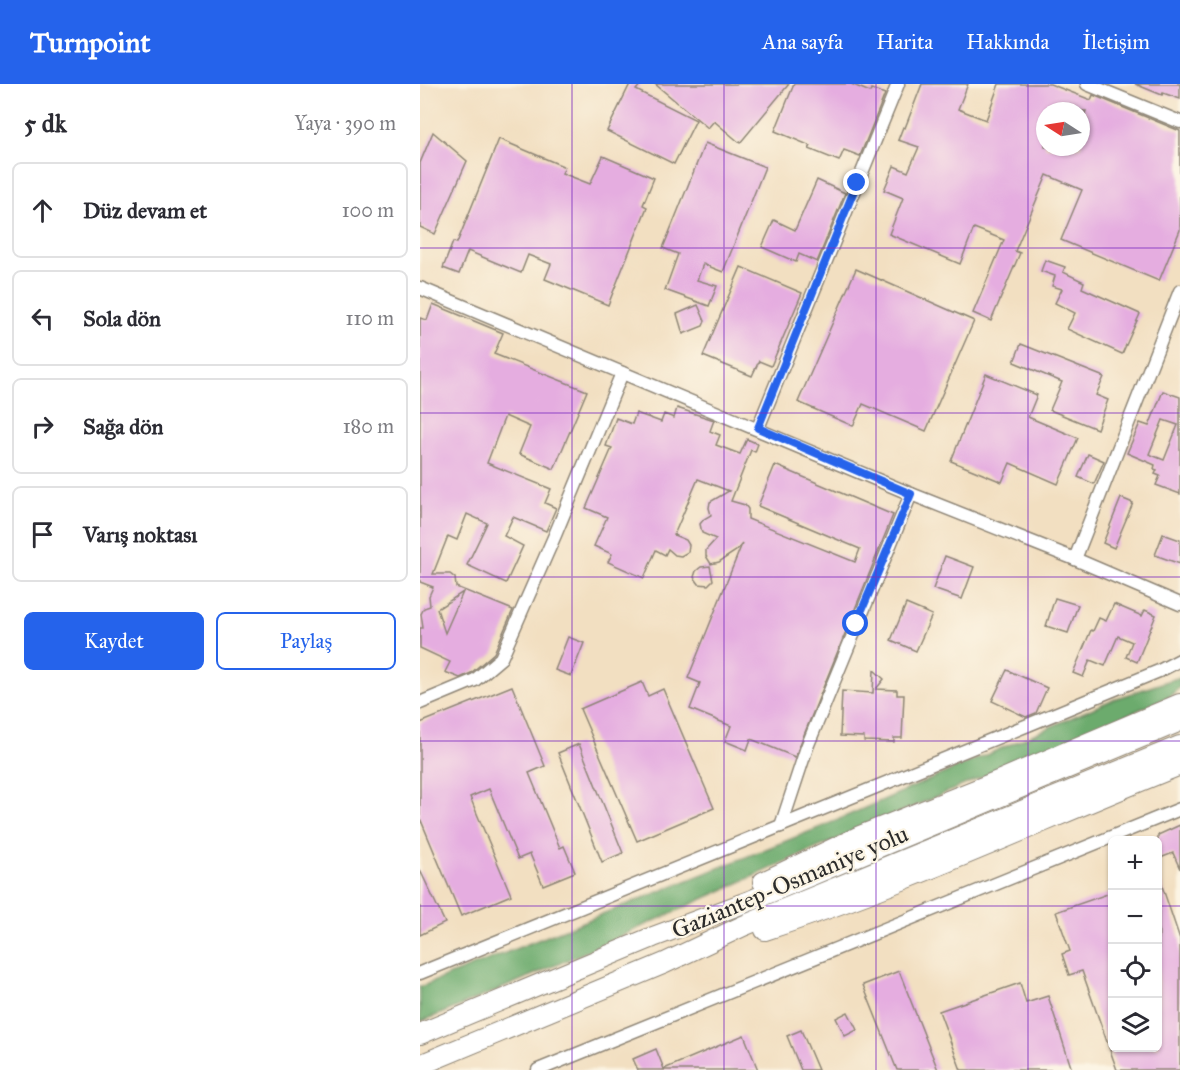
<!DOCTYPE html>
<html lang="tr">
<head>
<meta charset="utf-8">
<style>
	:root { --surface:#fff; --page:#f2f2f3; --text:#2b2b33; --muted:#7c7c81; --line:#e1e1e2; --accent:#2563eb }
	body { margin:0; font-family:"IM FELL Great Primer",serif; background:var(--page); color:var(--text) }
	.controls { position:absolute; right:18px; bottom:18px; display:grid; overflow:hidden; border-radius:9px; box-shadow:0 2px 4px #0004 }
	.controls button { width:54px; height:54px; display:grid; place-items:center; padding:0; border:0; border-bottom:2px solid var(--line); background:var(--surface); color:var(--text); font:30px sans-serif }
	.compass { position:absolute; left:616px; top:18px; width:54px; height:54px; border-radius:50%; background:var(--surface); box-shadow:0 2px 4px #0004; rotate:282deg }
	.stop { position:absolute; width:18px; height:18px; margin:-14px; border:4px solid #2563eb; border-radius:50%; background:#fff }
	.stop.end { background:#2563eb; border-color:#fff; box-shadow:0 2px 6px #0008 }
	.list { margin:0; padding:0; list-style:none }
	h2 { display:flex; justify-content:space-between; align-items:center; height:78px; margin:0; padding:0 24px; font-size:26px }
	h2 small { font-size:20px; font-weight:400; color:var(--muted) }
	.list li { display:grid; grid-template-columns:39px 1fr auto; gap:18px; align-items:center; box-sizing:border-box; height:96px; margin:0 12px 12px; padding:0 12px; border:2px solid var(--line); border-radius:9px }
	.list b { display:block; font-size:22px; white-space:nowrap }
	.list em { font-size:20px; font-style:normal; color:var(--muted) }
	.actions { display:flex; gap:12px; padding:18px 24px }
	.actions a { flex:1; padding:14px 0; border:2px solid var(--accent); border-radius:9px; text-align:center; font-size:21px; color:var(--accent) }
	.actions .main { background:var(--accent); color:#fff }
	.icon { flex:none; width:33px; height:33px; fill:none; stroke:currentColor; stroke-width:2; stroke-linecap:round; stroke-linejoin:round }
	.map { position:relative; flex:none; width:760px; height:986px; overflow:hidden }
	header { display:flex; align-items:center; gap:36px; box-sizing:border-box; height:84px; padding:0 30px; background:var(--accent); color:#fff }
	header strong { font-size:28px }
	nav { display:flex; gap:33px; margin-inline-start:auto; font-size:21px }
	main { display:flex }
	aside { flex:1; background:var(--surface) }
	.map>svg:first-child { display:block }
</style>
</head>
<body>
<header>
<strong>Turnpoint</strong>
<nav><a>Ana sayfa</a><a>Harita</a><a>Hakkında</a><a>İletişim</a></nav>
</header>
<main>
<aside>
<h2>5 dk<small>Yaya · 390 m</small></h2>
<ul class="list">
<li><svg class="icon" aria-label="ahead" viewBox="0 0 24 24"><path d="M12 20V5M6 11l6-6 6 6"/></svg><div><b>Düz devam et</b></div><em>100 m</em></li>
<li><svg class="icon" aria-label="left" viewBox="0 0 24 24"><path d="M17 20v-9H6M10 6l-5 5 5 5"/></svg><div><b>Sola dön</b></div><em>110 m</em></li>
<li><svg class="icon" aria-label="right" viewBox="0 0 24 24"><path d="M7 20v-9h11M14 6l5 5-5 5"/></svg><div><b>Sağa dön</b></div><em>180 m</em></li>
<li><svg class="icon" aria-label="arrive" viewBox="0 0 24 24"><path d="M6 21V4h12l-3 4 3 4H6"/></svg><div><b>Varış noktası</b></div></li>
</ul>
<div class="actions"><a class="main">Kaydet</a><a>Paylaş</a></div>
</aside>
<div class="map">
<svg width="760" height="986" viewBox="0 0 760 986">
	<rect width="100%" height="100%" fill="#fcf5e5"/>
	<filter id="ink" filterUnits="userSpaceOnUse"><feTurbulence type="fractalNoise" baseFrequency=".0167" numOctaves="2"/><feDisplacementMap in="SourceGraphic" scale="12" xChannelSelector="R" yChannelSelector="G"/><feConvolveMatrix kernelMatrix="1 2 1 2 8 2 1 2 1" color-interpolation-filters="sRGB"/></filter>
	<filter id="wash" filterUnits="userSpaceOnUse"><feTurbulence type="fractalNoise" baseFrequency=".008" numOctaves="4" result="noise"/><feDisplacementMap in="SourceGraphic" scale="24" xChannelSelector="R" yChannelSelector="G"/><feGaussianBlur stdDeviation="1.35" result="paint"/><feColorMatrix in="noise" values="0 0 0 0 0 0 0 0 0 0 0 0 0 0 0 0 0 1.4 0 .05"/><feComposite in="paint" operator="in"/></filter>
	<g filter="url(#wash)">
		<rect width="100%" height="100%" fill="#f2dfc1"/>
		<!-- forest -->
		<path fill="#6cab6d" stroke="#4c6b4c" stroke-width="1.5" d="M760,593V603L749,613C629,664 509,715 390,767C260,824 132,886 0,938V903L406,741L694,615Z"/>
		<g id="blocks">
			<!-- building -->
			<g fill="#e5ade0" fill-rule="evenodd">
				<path d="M210,0H221L216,6L276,36L254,80L187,47Z"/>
				<path d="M235,0H369L320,59L294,37L288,44Z"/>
				<path d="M374,0H431L450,8L451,5L465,10L440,72L424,66L419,77L389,65L391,62L355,47Z"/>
				<path d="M502,0H548L538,25L566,36L579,0H630L671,16L673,11L760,47V146L739,197L641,156L662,106L627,91L595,167L600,169L571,237L553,229L584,156L554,144L540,180L469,150L483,114L464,106L474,82L488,88L499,63L478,56L483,43L485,44ZM625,27H666L661,40V63H625Z"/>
				<path d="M715,0H760V15L743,9L742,11Z"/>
				<path d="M13,48L47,77L15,150L0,143V79Z"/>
				<path d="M79,55L145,83L142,89L170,100L183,72L234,94L223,121L227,123L188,221L125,195L131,180L108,171L101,189L48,167L39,190L23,184L33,158L37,159Z"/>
				<path d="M285,59L345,83L303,188L283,180L277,196L297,202L289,222L245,206L258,170L243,164Z"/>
				<path d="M397,96L425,109L397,178L379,170L376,178L342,163L354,136L375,146Z"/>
				<path d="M625,176L645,183L643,188L664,198L662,204L720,230L702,270L647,245L655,229L635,219L642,205L632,202L635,192L621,187Z"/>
				<path d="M321,183L382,209L351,282L339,277L332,292L283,272Z"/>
				<path d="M436,185L554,237L506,347L443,320L433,342L378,318Z"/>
				<path d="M13,220L83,249L74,270L167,307L134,385L99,370L110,343L85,332L67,379L131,405L125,419L136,424L126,447L93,433L84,452L103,462L86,499L47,481L67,439L47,430L37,456L28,452L13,490H30L35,494L36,503L93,526L74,569L51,589L40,594L25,588L30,578L0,564V544H3L1,530L4,524L10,522L9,512L13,503L0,498V234L7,236ZM43,508L25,549L17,525Z"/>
				<path d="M278,221L285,237L283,242L263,250L257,230Z"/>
				<path d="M601,260L684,293L676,311L688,316L677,345L630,326L642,298L594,278Z"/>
				<path d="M566,290L617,311L608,333L658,354L638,400L590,379L582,398L531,377Z"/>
				<path d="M743,307L760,313V410L736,401L740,392L735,390L737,386L734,385L735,381L707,369L720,339L729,342ZM743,336L758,341L744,376L729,370Z"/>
				<path d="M257,324L294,336L290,347L300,351L296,361L320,370L327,355L338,360L335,368L331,366L311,417L325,421L328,425V435L435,478L440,465L338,422L355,381L473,431L375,673L331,655L327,666L305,657L311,642L270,625L280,599L268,594L322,460L316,467L299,478L291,480L286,472V466L296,455L282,449L280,440L284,435L291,431L289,424L290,418L309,407L278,395L254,451L266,456L269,461L268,468L261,472L255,471L248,465L245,471L236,466L224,494L188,478L192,470L174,462L187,433L166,424L192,364L186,362L196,334L212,340L216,329L241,338L244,330L254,334Z"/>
				<path d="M668,370L684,377L674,400L658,393Z"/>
				<path d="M701,414L713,419L694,464L683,459Z"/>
				<path d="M743,450L760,456V480L735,471Z"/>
				<path d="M525,472L554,483L542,515L513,505Z"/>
				<path d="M290,482L293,496L288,501L279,500L274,493L276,487L281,483Z"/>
				<path d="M635,514L658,521L648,549L626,542Z"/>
				<path d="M486,520L512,531L496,567L471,556Z"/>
				<path d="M694,520L722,532L725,526L736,531L717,578L706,573L712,558L698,552L685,582L670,576L663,593L653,589L671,546L673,547L679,534L686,537Z"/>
				<path d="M148,553L164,559L151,592L135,586Z"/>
				<path d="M454,586L464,595L456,605L477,606V611H484L482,654H474V658L444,657V653L420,652L422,607L453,609Z"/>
				<path d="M587,586L627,604L616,629L606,633L572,617Z"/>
				<path d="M222,598L228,612L243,605L294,724L217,757L160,625Z"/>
				<path d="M92,602L125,682L109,689L140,764L144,762L155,788L123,801L110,770L98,775L69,705L50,713L91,811L41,832L0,734V639Z"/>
				<path d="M159,660L203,769L182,778L138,669Z"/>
				<path d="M760,741V785L753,769L738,775V751Z"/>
				<path d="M0,786L25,839L0,851Z"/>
				<path d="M739,793L760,855V986H697L662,887L649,891L642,870L650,867L636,828L693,808V963H738Z"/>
				<path d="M479,887L518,986H477L443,901Z"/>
				<path d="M600,899L606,919L628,912L652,986H541L519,927Z"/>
				<path d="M428,928L437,946L425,952L416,934Z"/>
				<path d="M381,946L398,986H381L367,952Z"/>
				<path d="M324,951L338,986H218L213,975L236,965L244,985Z"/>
			</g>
		</g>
	</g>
	<g filter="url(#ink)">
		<use href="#blocks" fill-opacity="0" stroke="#8e8576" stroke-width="1.5"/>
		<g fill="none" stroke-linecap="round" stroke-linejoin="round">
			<defs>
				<g id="minor">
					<path d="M667,0L760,38"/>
					<path d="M0,204L491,410L655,475L760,520"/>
					<path d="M338,344L478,0"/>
					<path d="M655,475L760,207"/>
					<path d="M0,619L55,596L81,574L135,451L202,289"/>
					<path d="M361,742L387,663L491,410"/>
					<path d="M0,889L608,641L739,587L760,576"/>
					<path d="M118,986L760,725"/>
				</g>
				<g id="trunk">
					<path d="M343,798L440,752L583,695L760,620"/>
					<path d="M345,846C486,800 622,736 760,681"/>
					<path d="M0,950L233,853L332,816L760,637"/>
					<path d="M0,981L245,879L323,842L760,662"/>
				</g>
			</defs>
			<!-- minor casing -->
			<use href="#minor" stroke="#8e8576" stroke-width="15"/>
			<!-- trunk casing -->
			<use href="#trunk" stroke="#8e8576" stroke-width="22"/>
			<!-- minor -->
			<use href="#minor" stroke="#fff" stroke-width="12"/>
			<!-- trunk -->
			<use href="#trunk" stroke="#fff" stroke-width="20"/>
		</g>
	</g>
	<g fill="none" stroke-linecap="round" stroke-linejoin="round" filter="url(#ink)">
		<!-- route -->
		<path stroke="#2563eb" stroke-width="8" d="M436,540L491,410L338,344L437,99"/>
	</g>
	<!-- grid -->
	<path fill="none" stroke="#7b2cbf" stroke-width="1.5" stroke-opacity="0.55" d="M152,0V986M304,0V986M456,0V986M608,0V986M0,164H760M0,329H760M0,493H760M0,657H760M0,822H692M738,822H760"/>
	<g text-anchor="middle" stroke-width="4.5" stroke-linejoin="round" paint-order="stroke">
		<!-- street labels -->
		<g font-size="24" fill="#2b2b2b" stroke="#fcf5e5">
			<text transform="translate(370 798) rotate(-23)" y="8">Gaziantep-Osmaniye yolu</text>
		</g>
	</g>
</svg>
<div class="controls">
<button>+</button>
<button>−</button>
<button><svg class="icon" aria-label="locate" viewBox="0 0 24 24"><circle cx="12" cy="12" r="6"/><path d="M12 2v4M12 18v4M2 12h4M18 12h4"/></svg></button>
<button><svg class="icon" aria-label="layers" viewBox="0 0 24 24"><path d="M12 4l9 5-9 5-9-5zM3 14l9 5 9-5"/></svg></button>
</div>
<svg class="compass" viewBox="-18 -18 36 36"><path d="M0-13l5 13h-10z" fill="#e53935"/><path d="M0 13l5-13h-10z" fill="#7c7c81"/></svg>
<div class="stop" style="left:436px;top:540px"></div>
<div class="stop end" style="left:437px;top:99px"></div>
</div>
</main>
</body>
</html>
